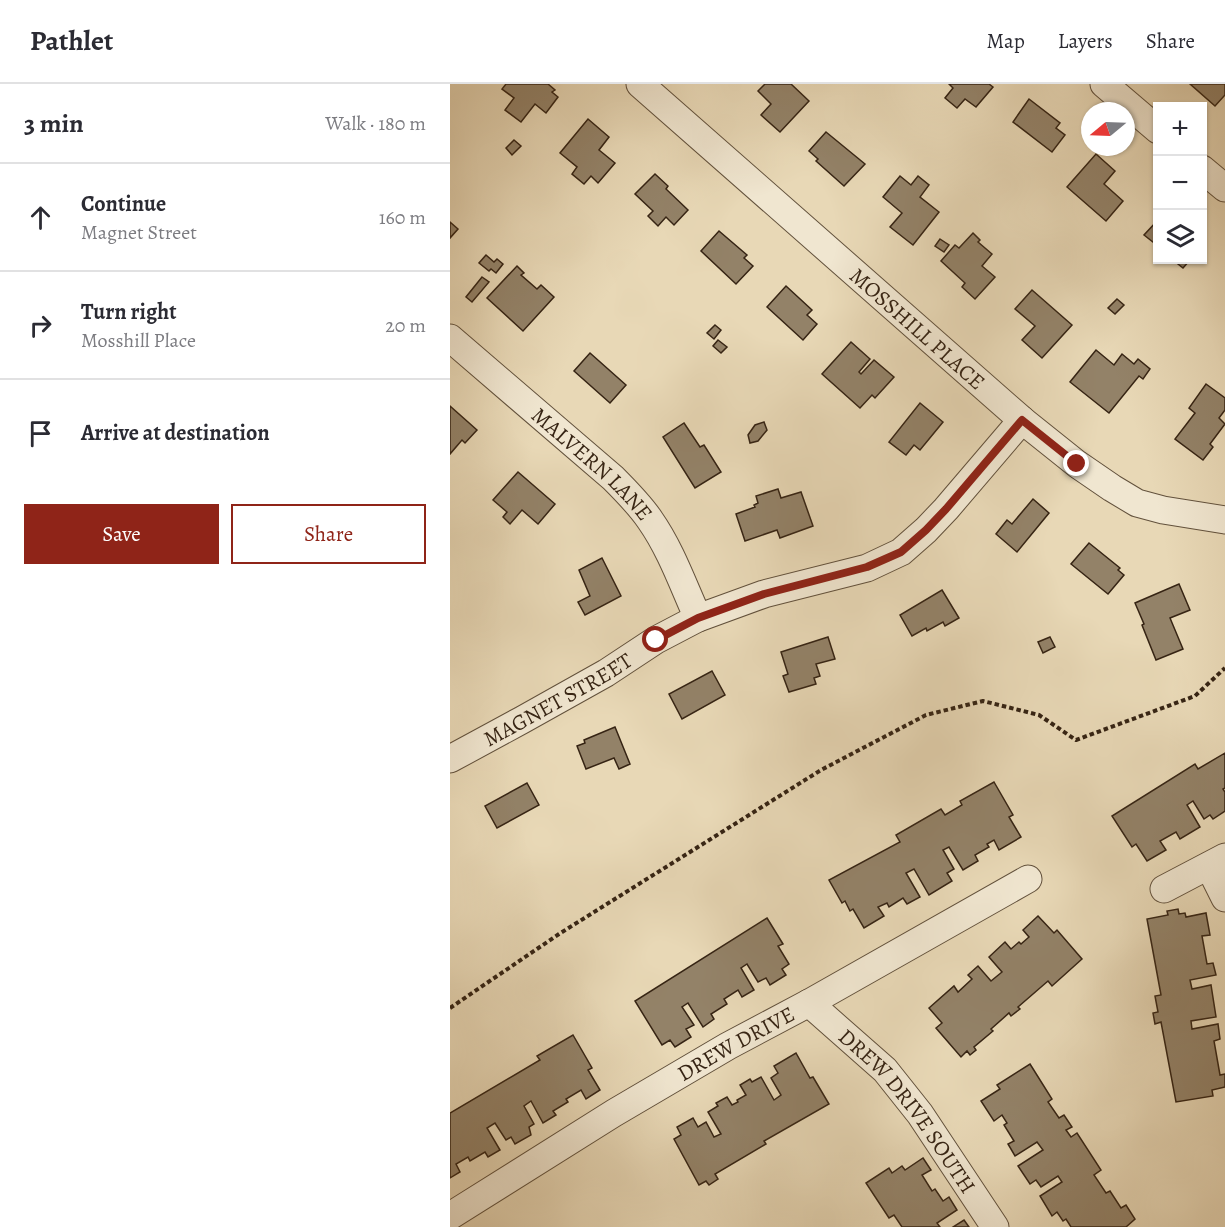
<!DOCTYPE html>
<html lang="en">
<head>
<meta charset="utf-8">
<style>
	:root { --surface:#fff; --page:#f7f7f7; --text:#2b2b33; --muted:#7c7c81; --line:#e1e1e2; --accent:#8f2418 }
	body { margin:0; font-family:Alegreya,serif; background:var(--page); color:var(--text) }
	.controls { position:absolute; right:18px; top:18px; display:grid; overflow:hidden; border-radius:0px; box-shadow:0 2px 4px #0004 }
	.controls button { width:54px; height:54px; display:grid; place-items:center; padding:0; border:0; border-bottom:2px solid var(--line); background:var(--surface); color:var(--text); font:30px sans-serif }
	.compass { position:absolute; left:631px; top:18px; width:54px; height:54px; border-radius:50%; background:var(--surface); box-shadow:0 2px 4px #0004; rotate:251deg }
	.stop { position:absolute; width:18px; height:18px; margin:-14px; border:4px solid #8f2418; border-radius:50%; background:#fff }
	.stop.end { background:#8f2418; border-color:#fff; box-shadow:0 2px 6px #0008 }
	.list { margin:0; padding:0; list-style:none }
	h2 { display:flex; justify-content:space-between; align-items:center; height:78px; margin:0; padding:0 24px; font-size:26px }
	h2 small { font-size:20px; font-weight:400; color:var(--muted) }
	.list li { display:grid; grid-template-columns:39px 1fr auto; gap:18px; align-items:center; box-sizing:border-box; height:108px; padding:0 24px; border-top:2px solid var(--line) }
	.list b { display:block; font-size:22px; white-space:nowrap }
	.list p { margin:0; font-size:20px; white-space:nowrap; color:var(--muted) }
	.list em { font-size:20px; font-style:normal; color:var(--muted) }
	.actions { display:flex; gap:12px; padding:18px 24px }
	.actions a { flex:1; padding:14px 0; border:2px solid var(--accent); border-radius:0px; text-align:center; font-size:21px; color:var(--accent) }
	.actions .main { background:var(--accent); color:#fff }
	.icon { flex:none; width:33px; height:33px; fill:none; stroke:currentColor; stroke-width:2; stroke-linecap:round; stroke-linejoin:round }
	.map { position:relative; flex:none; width:775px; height:1143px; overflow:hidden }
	header { display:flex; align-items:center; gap:36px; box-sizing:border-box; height:84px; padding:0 30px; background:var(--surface); border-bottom:2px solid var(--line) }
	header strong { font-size:28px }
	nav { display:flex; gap:33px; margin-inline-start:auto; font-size:21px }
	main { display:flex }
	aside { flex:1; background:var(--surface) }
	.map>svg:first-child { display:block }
</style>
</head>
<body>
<header>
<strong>Pathlet</strong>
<nav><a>Map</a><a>Layers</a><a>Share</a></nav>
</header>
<main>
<aside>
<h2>3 min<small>Walk · 180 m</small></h2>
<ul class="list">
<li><svg class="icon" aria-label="ahead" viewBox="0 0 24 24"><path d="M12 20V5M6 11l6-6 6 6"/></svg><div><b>Continue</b><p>Magnet Street</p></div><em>160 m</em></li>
<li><svg class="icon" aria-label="right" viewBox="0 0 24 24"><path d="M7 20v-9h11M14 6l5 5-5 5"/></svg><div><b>Turn right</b><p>Mosshill Place</p></div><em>20 m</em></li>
<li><svg class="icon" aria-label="arrive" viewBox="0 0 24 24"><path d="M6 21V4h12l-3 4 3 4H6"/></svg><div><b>Arrive at destination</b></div></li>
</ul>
<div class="actions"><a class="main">Save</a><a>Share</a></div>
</aside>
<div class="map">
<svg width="775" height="1143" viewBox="0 0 775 1143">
	<rect width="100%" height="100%" fill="#e8d8b6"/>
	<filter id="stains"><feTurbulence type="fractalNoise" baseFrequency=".00333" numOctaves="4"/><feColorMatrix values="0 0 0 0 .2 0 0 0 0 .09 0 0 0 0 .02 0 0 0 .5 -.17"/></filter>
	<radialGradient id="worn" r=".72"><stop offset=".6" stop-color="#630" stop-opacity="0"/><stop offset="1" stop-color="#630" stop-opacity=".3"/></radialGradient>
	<!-- building -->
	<g fill="#938268" stroke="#362414" stroke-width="1.5">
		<path d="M56,0H98L105,6L102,8L108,13L96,29L85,20L71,38L55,26L64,14L52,5Z"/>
		<path d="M315,0H341L359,17L330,48L311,31L321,20L308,7Z"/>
		<path d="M499,0H539L543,3L526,23L515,15L507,24L495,14L503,4Z"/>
		<path d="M740,0H775V11L765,22Z"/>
		<path d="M579,15L610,39L606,44L615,51L602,68L563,38Z"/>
		<path d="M138,35L159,53L149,66L165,79L148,99L141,92L134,100L122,90L127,83L110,69Z"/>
		<path d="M376,48L415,80L394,102L366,77L368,75L359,67Z"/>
		<path d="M64,56L71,62L62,71L56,64Z"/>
		<path d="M646,70L665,87L654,100L673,117L656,137L617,103Z"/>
		<path d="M205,90L218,102L216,105L238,126L224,141L216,133L208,142L198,132L203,127L185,110Z"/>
		<path d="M450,92L461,101L468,92L479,101L470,113L489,128L463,161L440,143L452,129L433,113Z"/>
		<path d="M708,136V162L694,151Z"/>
		<path d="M0,138L8,145L0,154Z"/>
		<path d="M269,147L297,171L294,174L303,182L286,200L251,167Z"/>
		<path d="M523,149L530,156L528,158L542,170L532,182L545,193L525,215L512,203L515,199L491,177L505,161L509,164Z"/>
		<path d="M490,155L499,161L494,168L485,162Z"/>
		<path d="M36,171L44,178L47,175L53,180L46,189L41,185L39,187L29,179Z"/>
		<path d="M723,176H740L733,184Z"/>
		<path d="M67,182L74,189L71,191L87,205L91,201L104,213L73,247L37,214Z"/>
		<path d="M32,193L39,198L22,218L16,213Z"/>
		<path d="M336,202L362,226L357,231L367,240L353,256L317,223Z"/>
		<path d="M582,206L622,241L592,274L572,256L585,242L565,225Z"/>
		<path d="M667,215L674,221L665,230L658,224Z"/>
		<path d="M265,241L271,246L264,255L257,249Z"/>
		<path d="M268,256L277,263L271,269L263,262Z"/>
		<path d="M401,258L420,275L409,288L411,290L424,276L444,293L425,314L422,311L410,324L372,290Z"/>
		<path d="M646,266L664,281L672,270L684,280L688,275L700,285L693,295L689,292L659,329L620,298Z"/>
		<path d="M140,269L176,301L160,319L124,287Z"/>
		<path d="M756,300L775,314V326L769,334L775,340L760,360L763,363L753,376L725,355L745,329L739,324Z"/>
		<path d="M470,319L493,338L470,366L464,361L456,371L439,358Z"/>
		<path d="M0,322L27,346L15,359L12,356L0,370Z"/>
		<path d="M314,338L317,346L308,357L300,359L298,351L305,341Z"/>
		<path d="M234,339L250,363L254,361L271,388L245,404L213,353Z"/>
		<path d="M68,388L105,420L88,440L72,426L60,440L53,433L57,428L43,416Z"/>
		<path d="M328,405L331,414L351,408L363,442L330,454L327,446L295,457L286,430L305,423L304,421L308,419L306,412Z"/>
		<path d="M583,415L599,429L567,468L546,450L557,436L562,440Z"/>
		<path d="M639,459L670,484L668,486L674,491L658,510L621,480Z"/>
		<path d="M152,474L171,512L135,531L128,518L140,512L129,486Z"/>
		<path d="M729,500L740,526L720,534L733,565L706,576L692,541L694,540L685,519Z"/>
		<path d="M492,506L509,534L495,542L493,538L477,547L476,544L462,552L450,531Z"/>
		<path d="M378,553L385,575L366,580L370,592L364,594L366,600L339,608L333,592L338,590L331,568Z"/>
		<path d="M600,553L605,563L593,569L588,558Z"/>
		<path d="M262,587L275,611L232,635L219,610Z"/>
		<path d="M165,643L180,680L169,685L164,674L136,685L127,662L135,659L134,656Z"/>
		<path d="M775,669V704L773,705L775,708V727L763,735L760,731L754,735L743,717L737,721L750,743L730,755L726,748L710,757L716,766L697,777L686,760L682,763L662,732L745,680L748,685Z"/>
		<path d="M544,698L563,731L559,733L571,753L549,766L544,756L537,760L539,763L525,771L528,777L513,786L499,763L493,766L504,785L497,789L502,797L479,811L464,785L456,789L470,813L457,820L453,814L439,823L437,819L428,823L434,832L414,844L403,825L400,827L395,817L392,819L379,796L450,758L446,751L491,725L495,731L512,721L510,717Z"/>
		<path d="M77,699L89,721L47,744L35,722Z"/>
		<path d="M728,825L729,830L735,829L736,833L756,829L760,851L752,852L757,880L763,879L766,891L740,896L742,905L761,901L766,933L741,937L742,945L768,940L770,955L764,957L770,991L775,990V1003L762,1006L763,1012L726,1018L711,938L705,940L703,929L708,928L705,912L711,911L697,835L718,831L717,827Z"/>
		<path d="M588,832L604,849L607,846L632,875L602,902L598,897L568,923L570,925L561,932L559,929L541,945L543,947L524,963L526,966L520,971L517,967L511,973L486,944L492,939L479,924L504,902L508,908L522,895L518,891L528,882L541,897L552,888L539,873L555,858L561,865L569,858L571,860L579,853L573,846Z"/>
		<path d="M317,834L333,860L328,862L339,880L332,885L336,891L320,901L316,894L308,898L297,880L291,884L304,906L292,913L288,906L274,915L277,920L261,930L264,935L253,943L238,919L232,923L244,941L236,945L241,953L225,963L220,956L212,961L185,917Z"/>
		<path d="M123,951L142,984L138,986L150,1006L136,1015L131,1006L116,1015L118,1018L103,1027L106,1031L93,1039L81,1017L74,1022L84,1040L79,1043L81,1051L65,1060L61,1053L56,1056L45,1039L37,1044L50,1066L38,1073L35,1068L20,1077L18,1073L6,1080L10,1088L0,1094V1029L90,976L87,972Z"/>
		<path d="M346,969L360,994L363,993L379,1020L314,1057L316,1060L265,1090L268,1095L259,1101L256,1097L249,1101L224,1055L231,1051L227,1043L243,1034L248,1043L256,1038L264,1053L271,1050L258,1028L268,1022L266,1019L277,1013L282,1021L288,1018L287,1016L296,1011L290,1001L300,995L302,998L311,993L324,1016L331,1011L321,994L328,989L324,982Z"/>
		<path d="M580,980L602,1015L598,1018L609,1034L614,1031L622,1043L616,1046L621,1053L627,1049L651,1086L644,1091L656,1109L660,1107L671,1124L676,1121L685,1135L676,1143H621L616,1135L613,1137L607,1128L602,1132L590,1112L612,1098L608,1092L591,1103L586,1096L580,1100L568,1082L593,1066L587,1058L565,1072L558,1060L564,1057L554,1041L557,1039L552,1031L544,1037L531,1017L550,1005L547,1001Z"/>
		<path d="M473,1074L481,1086L472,1091L482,1107L485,1105L493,1117L499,1113L507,1126L487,1139L490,1143H452L444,1131L439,1134L416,1099L439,1084L442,1089L452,1082L455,1086Z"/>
		<path d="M514,1136L519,1143H503Z"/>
	</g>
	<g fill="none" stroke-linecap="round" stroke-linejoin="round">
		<defs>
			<g id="minor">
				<path id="s1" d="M190,0L572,336L627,380L662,404L687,419L713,426L775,436"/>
				<path d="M654,0L708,46"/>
				<path d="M752,85L775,104"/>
				<path id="s2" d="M0,254L163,394C176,407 190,421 200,436C221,466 233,501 248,534"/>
				<path id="s3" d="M0,675L72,636L156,589L206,556L248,534L314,510L417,484L451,468L476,446L496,425L572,336"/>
				<path d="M759,782L775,814"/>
				<path d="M714,805L775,773"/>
				<path id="s4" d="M359,919L435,986L470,1030L545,1143"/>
				<path id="s5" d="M0,1132L164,1029L278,962L359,919L578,795"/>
			</g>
		</defs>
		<!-- minor casing -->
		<use href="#minor" stroke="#62513c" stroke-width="29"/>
		<!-- path -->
		<path stroke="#362414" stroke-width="4" stroke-dasharray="4.5 3" stroke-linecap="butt" d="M0,924L109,850L371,686L476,631L533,617L589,631L626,656L745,612L775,584"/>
		<!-- minor -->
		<use href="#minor" stroke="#f0e6d0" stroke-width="27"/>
	</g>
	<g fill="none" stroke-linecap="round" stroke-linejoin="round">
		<!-- route -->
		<path stroke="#8f2418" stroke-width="8" d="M206,556L248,534L314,510L417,483L451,468L476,446L496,425L572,336L627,380"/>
	</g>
	<g text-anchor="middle" stroke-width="4.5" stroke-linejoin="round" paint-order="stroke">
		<!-- street labels -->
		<g font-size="22" fill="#362414" stroke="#f0e6d0">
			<text dy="8" stroke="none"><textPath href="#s1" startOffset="370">MOSSHILL PLACE</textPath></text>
			<text dy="8" stroke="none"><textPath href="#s2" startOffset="190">MALVERN LANE</textPath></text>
			<text dy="8" stroke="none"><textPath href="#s3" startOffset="123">MAGNET STREET</textPath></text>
			<text dy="8" stroke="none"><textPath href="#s5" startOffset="334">DREW DRIVE</textPath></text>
			<text dy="8" stroke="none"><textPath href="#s4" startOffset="147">DREW DRIVE SOUTH</textPath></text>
		</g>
	</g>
	<rect width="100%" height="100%" filter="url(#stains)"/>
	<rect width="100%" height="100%" fill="url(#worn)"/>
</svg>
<div class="controls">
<button>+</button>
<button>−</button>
<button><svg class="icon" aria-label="layers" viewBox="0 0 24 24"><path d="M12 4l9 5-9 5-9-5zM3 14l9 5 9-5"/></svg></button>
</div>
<svg class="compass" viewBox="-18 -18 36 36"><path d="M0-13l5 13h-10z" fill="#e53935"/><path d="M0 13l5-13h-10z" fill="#7c7c81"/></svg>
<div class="stop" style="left:206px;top:556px"></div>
<div class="stop end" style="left:627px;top:380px"></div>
</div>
</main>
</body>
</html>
